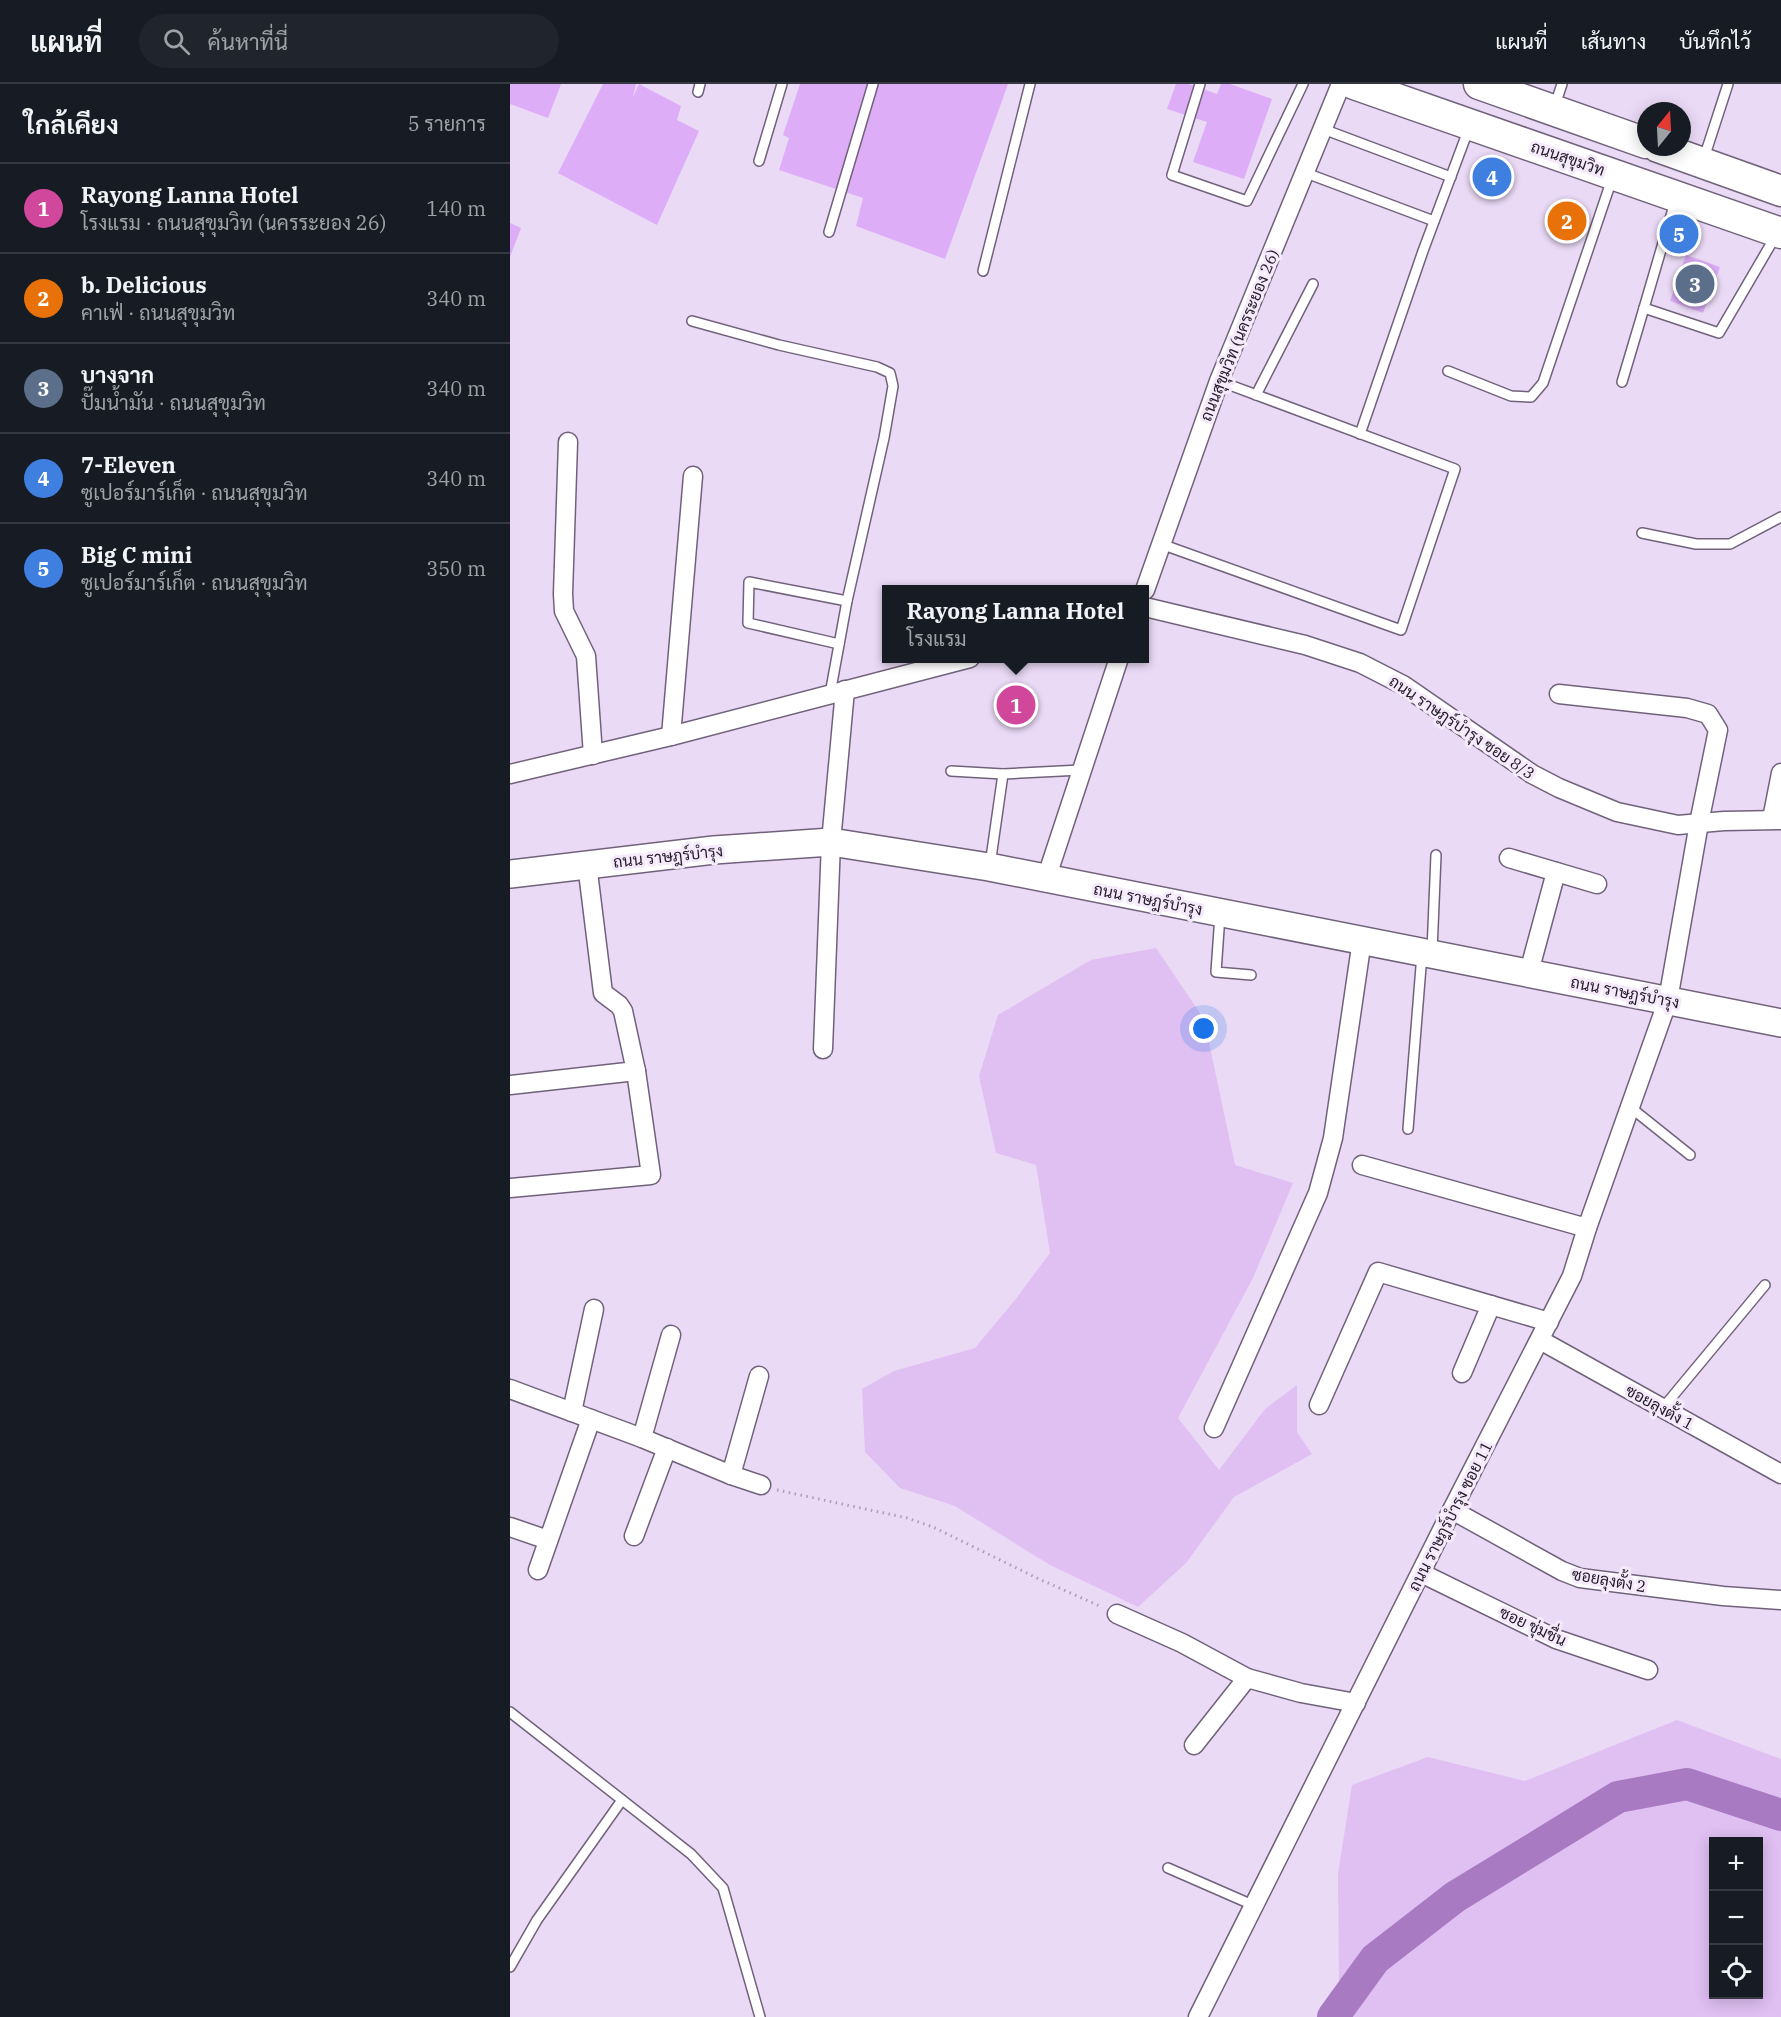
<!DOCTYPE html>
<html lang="th">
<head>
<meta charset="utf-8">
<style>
	:root { --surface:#171b24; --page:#20242c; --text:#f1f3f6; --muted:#9ea1a6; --line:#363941; --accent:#357c74 }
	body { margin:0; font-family:"IBM Plex Serif",Sarabun,serif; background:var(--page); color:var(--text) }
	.controls { position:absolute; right:18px; bottom:18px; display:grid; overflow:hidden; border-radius:0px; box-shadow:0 3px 15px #0003 }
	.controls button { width:54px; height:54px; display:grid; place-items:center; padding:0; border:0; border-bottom:2px solid var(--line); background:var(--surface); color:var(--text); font:30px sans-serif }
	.compass { position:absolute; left:1127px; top:18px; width:54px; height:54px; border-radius:50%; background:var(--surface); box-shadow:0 3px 15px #0003; rotate:18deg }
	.you { position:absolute; left:694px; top:945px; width:21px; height:21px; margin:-15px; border:4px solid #fff; border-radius:50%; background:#1a73e8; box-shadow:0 0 0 9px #1a73e833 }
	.badge { display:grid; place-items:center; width:39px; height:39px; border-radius:50%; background:var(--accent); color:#fff; font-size:20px; font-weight:700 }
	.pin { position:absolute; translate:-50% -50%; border:3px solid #fff; box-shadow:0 2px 6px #0006 }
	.popup { position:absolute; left:372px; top:501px; width:267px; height:78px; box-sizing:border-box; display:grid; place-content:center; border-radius:0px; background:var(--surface); filter:drop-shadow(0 2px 4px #0005); font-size:20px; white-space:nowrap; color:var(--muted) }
	.popup b { font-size:22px; color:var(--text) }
	.popup::after { content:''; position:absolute; left:50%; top:100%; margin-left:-12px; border:12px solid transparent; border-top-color:var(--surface) }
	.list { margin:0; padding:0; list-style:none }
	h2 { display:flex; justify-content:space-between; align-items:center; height:78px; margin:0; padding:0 24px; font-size:26px }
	h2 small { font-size:20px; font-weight:400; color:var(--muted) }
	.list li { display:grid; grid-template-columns:39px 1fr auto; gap:18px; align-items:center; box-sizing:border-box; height:90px; padding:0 24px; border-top:2px solid var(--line) }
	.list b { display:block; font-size:22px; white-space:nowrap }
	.list p { margin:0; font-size:20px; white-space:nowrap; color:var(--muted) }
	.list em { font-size:20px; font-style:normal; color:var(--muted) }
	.icon { flex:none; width:33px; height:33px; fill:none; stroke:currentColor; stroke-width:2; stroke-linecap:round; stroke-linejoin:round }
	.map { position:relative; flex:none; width:1271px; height:1933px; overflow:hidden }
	header { display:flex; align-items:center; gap:36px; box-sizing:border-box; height:84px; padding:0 30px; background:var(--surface); border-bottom:2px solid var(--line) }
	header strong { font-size:28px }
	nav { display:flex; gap:33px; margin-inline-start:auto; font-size:21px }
	.search { width:420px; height:54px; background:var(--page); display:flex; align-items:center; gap:15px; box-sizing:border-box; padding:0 21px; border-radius:33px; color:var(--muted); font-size:22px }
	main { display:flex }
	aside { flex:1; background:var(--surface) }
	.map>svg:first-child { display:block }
</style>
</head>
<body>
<header>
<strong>แผนที่</strong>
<div class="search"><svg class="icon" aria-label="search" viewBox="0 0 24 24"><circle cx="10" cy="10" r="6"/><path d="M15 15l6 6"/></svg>ค้นหาที่นี่</div>
<nav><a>แผนที่</a><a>เส้นทาง</a><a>บันทึกไว้</a></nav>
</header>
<main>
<aside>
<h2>ใกล้เคียง<small>5 รายการ</small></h2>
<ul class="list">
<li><span class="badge" style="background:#d1479c">1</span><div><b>Rayong Lanna Hotel</b><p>โรงแรม · ถนนสุขุมวิท (นครระยอง 26)</p></div><em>140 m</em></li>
<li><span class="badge" style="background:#e8710a">2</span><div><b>b. Delicious</b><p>คาเฟ่ · ถนนสุขุมวิท</p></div><em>340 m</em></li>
<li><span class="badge" style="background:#5c6f8a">3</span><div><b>บางจาก</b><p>ปั๊มน้ำมัน · ถนนสุขุมวิท</p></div><em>340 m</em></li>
<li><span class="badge" style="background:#3f7fe0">4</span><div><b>7-Eleven</b><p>ซูเปอร์มาร์เก็ต · ถนนสุขุมวิท</p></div><em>340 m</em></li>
<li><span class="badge" style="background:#3f7fe0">5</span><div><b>Big C mini</b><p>ซูเปอร์มาร์เก็ต · ถนนสุขุมวิท</p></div><em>350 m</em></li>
</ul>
</aside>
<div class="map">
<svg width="1271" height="1933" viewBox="0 0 1271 1933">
	<rect width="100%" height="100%" fill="#ebdaf6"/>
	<!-- green -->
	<g fill="#e0bff3" fill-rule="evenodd">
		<path d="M646,864L694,935L725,1081L783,1099L743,1194L668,1334L709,1386L755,1325L787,1301V1348L802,1370L724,1413L676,1479L628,1523L540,1481L445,1422L390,1404L355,1368L352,1305L384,1287L465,1264L505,1216L540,1169L526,1081L486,1069L469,992L488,931L581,876Z"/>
		<path d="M1167,1636L1271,1675V1933H821L829,1898L828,1790L842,1701L918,1673L1015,1697ZM1204,1758H1248V1910H1204Z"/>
	</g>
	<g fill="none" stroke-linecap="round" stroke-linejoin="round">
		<!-- river -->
		<path stroke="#a87ac2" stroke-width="32" d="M823,1933L865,1875L945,1813L1108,1713L1177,1700L1271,1731"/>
	</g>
	<!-- building -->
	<g fill="#ddadf8">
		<path d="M0,0H51L38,34L0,20Z"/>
		<path d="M93,0H126L123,13L129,0L171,22L167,36L189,47L147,141L48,89Z"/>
		<path d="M290,0H498L435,175L346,142L353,114L269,86L279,54L273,51Z"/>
		<path d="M666,0H679L707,10L711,0H720L762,15L734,95L683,78L697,38L657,25Z"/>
		<path d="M0,139L11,144L0,173Z"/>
		<path d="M1176,171L1210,183L1193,229L1160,217Z"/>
	</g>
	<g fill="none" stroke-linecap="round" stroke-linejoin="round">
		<defs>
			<g id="lane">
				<path d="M690,0L662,91L737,117L793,0"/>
				<path d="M188,8L190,0"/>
				<path d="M1044,24L1052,0"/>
				<path d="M813,45L941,93"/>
				<path d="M1194,74L1218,0"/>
				<path d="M249,77L272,0"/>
				<path d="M796,89L924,137"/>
				<path d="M1165,118L1134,224L1209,249L1265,153"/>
				<path d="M319,148L363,0"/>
				<path d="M473,187L520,0"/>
				<path d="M182,237L269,261L367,283L380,289L383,302L374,354L337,517L320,610"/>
				<path d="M938,287L1001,312L1021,313L1033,299L1102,95"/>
				<path d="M1112,298L1134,224"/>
				<path d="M746,311L803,200"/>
				<path d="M850,350L913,167L959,44"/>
				<path d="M1132,449L1186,460H1220L1271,433"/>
				<path d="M651,460L891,546L945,385L709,297"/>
				<path d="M329,560L238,539L239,498L337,517"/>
				<path d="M441,687L493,690L571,686"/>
				<path d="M480,781L493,690"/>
				<path d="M710,831L706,888L741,891"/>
				<path d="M922,867L926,771"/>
				<path d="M1120,1023L1180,1071"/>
				<path d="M898,1045L912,870"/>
				<path d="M1152,1325L1255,1201"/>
				<path d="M0,1628L181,1770L213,1804L250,1933"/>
				<path d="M658,1784L745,1822"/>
				<path d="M0,1883L27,1836L112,1716"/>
			</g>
			<g id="street">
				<path d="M58,358L53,510L54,527L76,572L83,671"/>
				<path d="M635,506L709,297L831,0"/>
				<path d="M635,523L795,561L850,579L893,601L1022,690L1049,704L1107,728L1168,741L1214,737L1271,736"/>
				<path d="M161,652L183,392"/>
				<path d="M0,690L161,652L460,574"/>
				<path d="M1262,735L1271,689"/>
				<path d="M999,774L1087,800"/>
				<path d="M536,795L609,574"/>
				<path d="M1019,888L1046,788"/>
				<path d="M313,965L321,758L335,606"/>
				<path d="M0,1001L126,987"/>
				<path d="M852,1081L1077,1144"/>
				<path d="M0,1104L141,1091L126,987L113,927L109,921L93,909L77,780"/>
				<path d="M1030,1256L1271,1390"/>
				<path d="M952,1289L981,1221"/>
				<path d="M0,1305L132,1354L221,1391L251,1401"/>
				<path d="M809,1321L868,1188L1039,1238"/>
				<path d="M62,1328L84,1225"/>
				<path d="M704,1344L808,1109L823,1054L852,856"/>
				<path d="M132,1354L161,1251"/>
				<path d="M221,1391L249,1292"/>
				<path d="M942,1426L1052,1487L1070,1494L1213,1512L1271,1516"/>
				<path d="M0,1443L38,1456"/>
				<path d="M124,1452L157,1364"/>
				<path d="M28,1486L81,1335"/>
				<path d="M911,1489L1046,1555L1138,1586"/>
				<path d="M607,1530L672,1559L737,1594L791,1609L846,1619"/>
				<path d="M684,1661L737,1594"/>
				<path d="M688,1933L942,1426L1062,1192L1077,1144L1158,916L1189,739L1208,646L1198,630L1177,624L1049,610"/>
			</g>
			<path id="secondary" d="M0,790L204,766L321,758L479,783L1271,939"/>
			<g id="primary">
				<path d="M844,0L1271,149"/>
				<path d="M969,0L1136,59"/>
				<path d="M1148,63L1271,107"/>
			</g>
		</defs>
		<!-- lane casing -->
		<use href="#lane" stroke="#71627b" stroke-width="12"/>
		<!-- street casing -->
		<use href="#street" stroke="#71627b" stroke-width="21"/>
		<!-- secondary casing -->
		<use href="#secondary" stroke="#71627b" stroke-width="30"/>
		<!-- primary casing -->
		<use href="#primary" stroke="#71627b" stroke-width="33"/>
		<!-- path -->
		<path stroke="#ab9db4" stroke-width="3" stroke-dasharray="1.5 4.5" stroke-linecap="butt" d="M267,1406L397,1434L423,1443L529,1495L592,1523"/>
		<!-- lane -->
		<use href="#lane" stroke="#fff" stroke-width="9"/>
		<!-- street -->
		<use href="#street" stroke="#fff" stroke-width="18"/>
		<!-- secondary -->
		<use href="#secondary" stroke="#fff" stroke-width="27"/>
		<!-- primary -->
		<use href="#primary" stroke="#fff" stroke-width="30"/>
	</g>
	<g text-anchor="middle" stroke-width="6" stroke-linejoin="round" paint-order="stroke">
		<!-- street labels -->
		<g font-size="16" fill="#231c27" stroke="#f5eafb">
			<text transform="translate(1058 74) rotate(19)" y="6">ถนนสุขุมวิท</text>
			<text transform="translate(729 251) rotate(-68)" y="6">ถนนสุขุมวิท (นครระยอง 26)</text>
			<text transform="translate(952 643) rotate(34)" y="6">ถนน ราษฎร์บำรุง ซอย 8/3</text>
			<text transform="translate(158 772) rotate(-6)" y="6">ถนน ราษฎร์บำรุง</text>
			<text transform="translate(638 815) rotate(11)" y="6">ถนน ราษฎร์บำรุง</text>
			<text transform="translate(1115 908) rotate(11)" y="6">ถนน ราษฎร์บำรุง</text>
			<text transform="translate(1150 1323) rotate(29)" y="6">ซอยลุงตั้ง 1</text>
			<text transform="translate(940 1432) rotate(-63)" y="6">ถนน ราษฎร์บำรุง ซอย 11</text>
			<text transform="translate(1099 1496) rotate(10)" y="6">ซอยลุงตั้ง 2</text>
			<text transform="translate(1023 1542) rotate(25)" y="6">ซอย ชุ่มชื่น</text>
		</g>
	</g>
</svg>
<div class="controls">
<button>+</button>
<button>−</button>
<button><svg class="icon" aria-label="locate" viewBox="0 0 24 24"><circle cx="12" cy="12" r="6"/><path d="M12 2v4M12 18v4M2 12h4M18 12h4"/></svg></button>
</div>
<svg class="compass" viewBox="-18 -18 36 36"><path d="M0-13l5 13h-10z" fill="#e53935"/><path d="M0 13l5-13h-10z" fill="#9ea1a6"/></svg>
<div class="you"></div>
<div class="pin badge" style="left:506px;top:621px;background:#d1479c">1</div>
<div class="popup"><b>Rayong Lanna Hotel</b>โรงแรม</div>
<div class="pin badge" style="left:1057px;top:137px;background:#e8710a">2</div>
<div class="pin badge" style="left:1185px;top:200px;background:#5c6f8a">3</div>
<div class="pin badge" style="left:982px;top:93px;background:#3f7fe0">4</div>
<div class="pin badge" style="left:1169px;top:150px;background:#3f7fe0">5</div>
</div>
</main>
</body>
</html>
